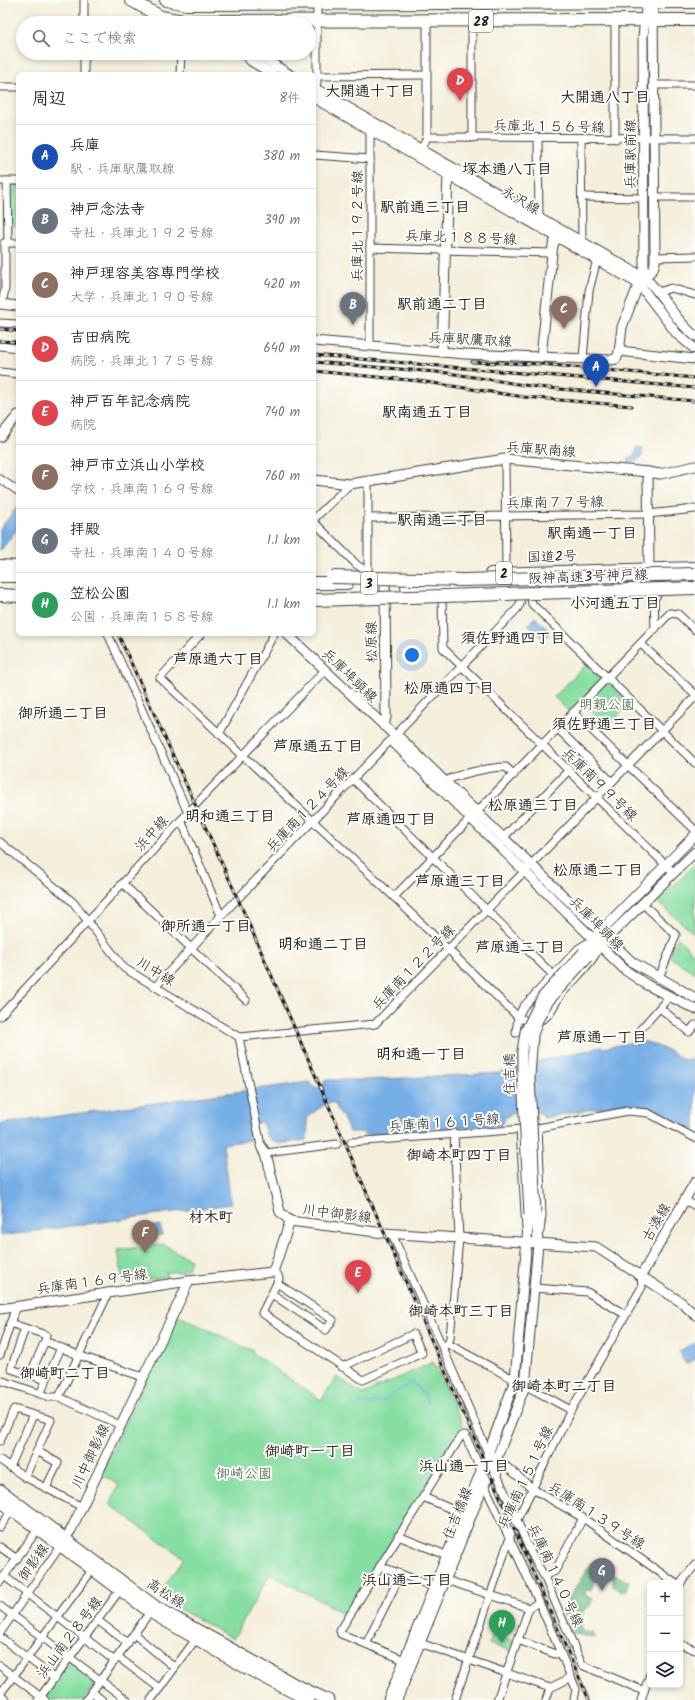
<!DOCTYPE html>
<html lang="ja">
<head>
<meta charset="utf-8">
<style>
	:root { --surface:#fff; --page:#f6f6f7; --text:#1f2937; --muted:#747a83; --line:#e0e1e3; --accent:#d93025 }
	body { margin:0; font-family:Kalam,"Klee One",sans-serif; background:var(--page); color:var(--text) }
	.controls { position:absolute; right:12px; bottom:12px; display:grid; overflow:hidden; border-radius:6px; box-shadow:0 2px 6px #0003 }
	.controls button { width:36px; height:36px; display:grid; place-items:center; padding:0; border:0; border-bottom:1px solid var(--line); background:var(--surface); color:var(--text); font:20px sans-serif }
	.you { position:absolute; left:412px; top:655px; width:14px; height:14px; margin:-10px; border:3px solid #fff; border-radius:50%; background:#1a73e8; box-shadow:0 0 0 6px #1a73e833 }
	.badge { display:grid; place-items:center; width:26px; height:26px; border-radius:50%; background:var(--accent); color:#fff; font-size:13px; font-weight:700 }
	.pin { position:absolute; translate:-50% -33px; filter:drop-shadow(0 1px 2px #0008) }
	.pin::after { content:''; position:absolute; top:21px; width:14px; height:12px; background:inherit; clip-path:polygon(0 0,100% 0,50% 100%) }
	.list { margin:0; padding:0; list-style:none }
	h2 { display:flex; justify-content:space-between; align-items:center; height:52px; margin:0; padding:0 16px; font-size:17px }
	h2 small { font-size:13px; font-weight:400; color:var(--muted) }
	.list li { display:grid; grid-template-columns:26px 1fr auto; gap:12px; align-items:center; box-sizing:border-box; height:64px; padding:0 16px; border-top:1px solid var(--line) }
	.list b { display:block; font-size:15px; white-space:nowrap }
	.list p { margin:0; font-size:13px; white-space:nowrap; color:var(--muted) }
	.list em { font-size:13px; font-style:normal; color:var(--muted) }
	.icon { flex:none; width:22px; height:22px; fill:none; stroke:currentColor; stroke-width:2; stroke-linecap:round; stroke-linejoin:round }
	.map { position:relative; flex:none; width:695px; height:1700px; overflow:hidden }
	.search { position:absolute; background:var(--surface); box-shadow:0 2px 6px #0003; left:16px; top:16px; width:300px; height:44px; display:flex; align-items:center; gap:10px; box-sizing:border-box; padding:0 14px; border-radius:22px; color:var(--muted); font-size:15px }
	.panel { position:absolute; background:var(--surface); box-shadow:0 2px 6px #0003; left:16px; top:72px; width:300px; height:564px; border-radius:6px }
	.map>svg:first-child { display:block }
</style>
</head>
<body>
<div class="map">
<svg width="695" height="1700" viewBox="0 0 695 1700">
	<rect width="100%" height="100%" fill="#fdfcf7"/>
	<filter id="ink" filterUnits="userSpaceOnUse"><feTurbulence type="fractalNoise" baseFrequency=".025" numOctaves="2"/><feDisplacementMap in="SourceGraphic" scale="8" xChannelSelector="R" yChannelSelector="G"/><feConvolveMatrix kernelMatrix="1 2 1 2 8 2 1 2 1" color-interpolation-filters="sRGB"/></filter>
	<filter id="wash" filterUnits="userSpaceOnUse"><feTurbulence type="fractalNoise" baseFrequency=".012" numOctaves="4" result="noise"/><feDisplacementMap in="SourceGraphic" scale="16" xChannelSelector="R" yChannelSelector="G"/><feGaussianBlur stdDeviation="0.9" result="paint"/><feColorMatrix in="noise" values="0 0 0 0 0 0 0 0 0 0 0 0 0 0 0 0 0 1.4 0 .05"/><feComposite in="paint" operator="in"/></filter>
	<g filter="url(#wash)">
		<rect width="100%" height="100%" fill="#f4eeda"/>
		<!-- green -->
		<g fill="#86dea2" stroke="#517d5f">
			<path d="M9,183H18V226H10Z"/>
			<path d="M587,663L602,678L569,712L554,697Z"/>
			<path d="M607,681L630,704L607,727L584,703Z"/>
			<path d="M695,864V934L657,902Z"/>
			<path d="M678,938L695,955V973L670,957Z"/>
			<path d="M163,1244L191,1260L188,1269H183L182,1272H166L167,1277L123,1282L118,1250Z"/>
			<path d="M177,1315L253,1351L252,1353L321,1400L337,1377L363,1394L433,1362L464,1427L345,1614L270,1574L233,1639L165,1601L171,1592L163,1588L184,1558L110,1505L119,1484L100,1474Z"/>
			<path d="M493,1634L514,1641L511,1651L489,1644Z"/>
			<path d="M70,1661L97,1681L84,1700H47L44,1697Z"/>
		</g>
		<!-- forest -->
		<path fill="#6cbd88" stroke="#446c52" d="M591,1563L629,1582L626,1591L620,1592L613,1585V1578L594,1571L590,1577L595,1580L591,1590H586L585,1595L593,1599L589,1607L583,1610L581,1629L585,1632L593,1633L595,1637L590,1638L574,1633L561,1610Z"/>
		<!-- water -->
		<g fill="#76aee6" stroke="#496581">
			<path d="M637,447L643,448L642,456L634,463L628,462V459L634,456Z"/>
			<path d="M18,506V528L0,551V529Z"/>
			<path d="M535,617L550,632L544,639L528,624Z"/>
			<path d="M647,1042L669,1051L685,1060L689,1059L693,1061L695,1066V1131L651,1108L625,1103L544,1118L540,1112C523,1113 509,1108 501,1125L440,1129V1126L431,1127L430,1130L364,1135V1132H349L342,1115H340L335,1103L330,1102C325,1104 306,1116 307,1121C307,1129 309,1133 306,1140L279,1144L267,1137L262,1122L248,1124L251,1140L223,1144L231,1204L0,1236V1124L309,1082L314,1088L324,1086V1080H367L499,1073L515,1067L601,1047L604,1048L629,1043Z"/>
			<path d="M160,1225L162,1235L140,1238L139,1229Z"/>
			<path d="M695,1343V1359L686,1364L679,1351Z"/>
		</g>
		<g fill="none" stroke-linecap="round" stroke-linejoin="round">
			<!-- stream -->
			<path stroke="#76aee6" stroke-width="1.5" d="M358,1402L367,1405L385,1400L411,1382C418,1385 419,1392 426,1395L427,1403L432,1406"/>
		</g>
	</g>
	<g filter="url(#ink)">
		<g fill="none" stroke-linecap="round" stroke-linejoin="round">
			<defs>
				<g id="street">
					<path d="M472,21V138"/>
					<path d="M84,23V0"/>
					<path d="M233,53L246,56"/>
					<path d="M84,74V53"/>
					<path d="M180,74L181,53"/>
					<path d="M317,76L427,75"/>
					<path d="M655,85H695"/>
					<path d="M0,87H18"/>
					<path d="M314,91L317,83V0"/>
					<path d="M427,137L695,138"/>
					<path d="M538,138L539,217"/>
					<path d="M581,139L582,242"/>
					<path d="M615,139V20"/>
					<path d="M420,153L427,137V21"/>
					<path d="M314,155L370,159"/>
					<path d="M0,181H18"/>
					<path d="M7,181L8,243"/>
					<path d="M582,197L644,198"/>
					<path d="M655,197H695"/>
					<path d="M4,243H18"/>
					<path d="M370,248L552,253"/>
					<path d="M655,257L695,256"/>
					<path d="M659,292L671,288L695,295"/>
					<path d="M2,304L5,289V243"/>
					<path d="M0,323L18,324"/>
					<path d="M0,346L18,348"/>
					<path d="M370,346V130"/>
					<path d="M583,358L589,291L597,259"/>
					<path d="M0,372L18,374"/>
					<path d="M505,459L506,573"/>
					<path d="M0,479L18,491"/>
					<path d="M368,518L648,514L695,509"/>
					<path d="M314,519L350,484"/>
					<path d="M314,522L357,565L368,572"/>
					<path d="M368,581V481"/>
					<path d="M654,595L655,629"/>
					<path d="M442,597L443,648L674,873"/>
					<path d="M531,597L532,604L695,763"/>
					<path d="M108,634L188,813"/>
					<path d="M201,634L160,678L394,897L518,1017C526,1022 539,1024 547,1016C552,1011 556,1001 561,995C573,980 589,968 598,950"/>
					<path d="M641,644L695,694"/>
					<path d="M573,712L695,830"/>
					<path d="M557,728L612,782"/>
					<path d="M219,734L274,634"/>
					<path d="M353,779L553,975"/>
					<path d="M445,782C455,774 492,767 506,767L514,775"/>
					<path d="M181,820L221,916"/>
					<path d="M503,838L568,771"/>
					<path d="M0,842L73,902L124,968L239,1037L261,1146"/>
					<path d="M123,884L246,1000"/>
					<path d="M394,897L670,613L678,614L695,630"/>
					<path d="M643,904L676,935L659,978"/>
					<path d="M156,986L221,916L517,609L520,604L521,598"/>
					<path d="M660,1008L689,1032L695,1025"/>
					<path d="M0,1016L181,820L325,670"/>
					<path d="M640,1030L669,997"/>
					<path d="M516,1033L518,1017L523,1007L579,948L589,942"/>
					<path d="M239,1037L375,1024L695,697"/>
					<path d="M538,1128L542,1215L540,1231"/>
					<path d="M520,1129L526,1229"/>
					<path d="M351,1142L538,1128L628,1111L648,1113L695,1138"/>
					<path d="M266,1153L337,1144"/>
					<path d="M685,1200L695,1206"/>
					<path d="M392,1234L442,1346L448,1344L571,1410"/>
					<path d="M273,1272L278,1275L279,1279L262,1313L363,1380L422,1353L413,1334L342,1367"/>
					<path d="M534,1288L587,1292L626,1315"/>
					<path d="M272,1294L326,1330L333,1320L277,1283"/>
					<path d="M10,1323L46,1335L45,1341L78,1355L143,1377"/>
					<path d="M25,1328L11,1369L46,1380"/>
					<path d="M448,1344L450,1338L459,1238L454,1133"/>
					<path d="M442,1346L531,1553L544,1576L582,1665L644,1691"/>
					<path d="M0,1355L16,1306"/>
					<path d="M30,1375L45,1341"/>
					<path d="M0,1380L50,1397H59L120,1425"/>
					<path d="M40,1394L61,1348"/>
					<path d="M59,1397L109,1292"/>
					<path d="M0,1441L14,1409L51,1420L25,1477"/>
					<path d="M37,1451L58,1463L46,1488"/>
					<path d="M494,1456L533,1489L583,1518L675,1583"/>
					<path d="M0,1460L25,1477L82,1507"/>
					<path d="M10,1467L33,1415"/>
					<path d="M423,1497L463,1514"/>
					<path d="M0,1527L12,1510"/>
					<path d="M398,1536L446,1555"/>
					<path d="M0,1547L17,1559"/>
					<path d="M380,1566L434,1587"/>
					<path d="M401,1574L366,1644L404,1660"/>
					<path d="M4,1576L115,1661"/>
					<path d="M544,1576L555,1571L583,1518"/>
					<path d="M440,1578L529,1608"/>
					<path d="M0,1582L38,1529"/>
					<path d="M680,1584L695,1565"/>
					<path d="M0,1606L127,1700"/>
					<path d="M97,1620L128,1643"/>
					<path d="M0,1633L61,1545"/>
					<path d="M134,1634L174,1667"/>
					<path d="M0,1637L54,1678"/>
					<path d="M518,1640L555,1654L560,1653"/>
					<path d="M420,1643L550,1688"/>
					<path d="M366,1644L341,1634L340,1631L461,1436L465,1435L481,1471L484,1484L539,1602L576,1689L574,1700"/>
					<path d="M680,1644L695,1650"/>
					<path d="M118,1657L159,1688"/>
					<path d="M0,1666L45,1700"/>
					<path d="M92,1692L102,1700"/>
					<path d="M0,1694L93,1569"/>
					<path d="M0,1695L6,1700"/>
					<path d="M38,1700L120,1590"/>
					<path d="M86,1700L150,1612"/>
					<path d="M151,1700L196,1639"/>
					<path d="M455,1700L513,1528L571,1410L642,1287L641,1276"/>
					<path d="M497,1700L529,1608L539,1602"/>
					<path d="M546,1700L550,1688L570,1678"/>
					<path d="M641,1700L650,1674"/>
				</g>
				<g id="secondary">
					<path d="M245,53L251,61L273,74"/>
					<path d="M255,53L289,74"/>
					<path d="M314,88L645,278C664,295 674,320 695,336"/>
					<path d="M314,98L639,284L677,334L695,349"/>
					<path d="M641,280L644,266L643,37L647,0"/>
					<path d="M0,304L18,306"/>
					<path d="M314,341L465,354L611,360L616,359L619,353L622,327L636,291L639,284L653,269L655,263L653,0"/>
					<path d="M619,351L695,359"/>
					<path d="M442,352L448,174"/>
					<path d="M541,356L553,245L560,231"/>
					<path d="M0,437L18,415"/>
					<path d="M648,472L660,474L695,466"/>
					<path d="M314,480L350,484L505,459L648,472L649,568L654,594"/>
					<path d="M287,634L394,735L400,738L632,962L695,998"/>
					<path d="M384,726L386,717L385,582"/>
					<path d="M394,735V743L625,970L647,985L695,1009"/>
					<path d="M583,952L593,939L695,835"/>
					<path d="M588,957L695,852"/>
					<path d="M261,1146L266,1153L280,1212L290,1221"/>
					<path d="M290,1221L384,1233L596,1247L681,1302L695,1315"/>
					<path d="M641,1276L695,1182"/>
					<path d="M0,1309L189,1281L273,1272L290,1221"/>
					<path d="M61,1544L71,1530L189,1281"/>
					<path d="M388,1700L488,1454L515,1380L529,1215"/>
					<path d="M397,1700L484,1484L490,1475L525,1386L538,1244L536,1215"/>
				</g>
				<g id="primary">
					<path d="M0,1490L156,1607L296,1685L328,1700"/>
					<path d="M0,1501L150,1612L246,1668L308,1700"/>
				</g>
				<g id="highway">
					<path d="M131,0L161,17L183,21L695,20"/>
					<path d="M166,0L186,4L695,2"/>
					<path d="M0,566L18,567"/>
					<path d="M491,574L695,568"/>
					<path d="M0,576H18"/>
					<path d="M314,583H347"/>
					<path d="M407,587L636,582L644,578L648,570"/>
					<path d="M0,595L18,596"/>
					<path d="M654,595C664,576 677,581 695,581"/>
				</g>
			</defs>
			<!-- street casing -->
			<use href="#street" stroke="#3c3c38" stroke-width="9"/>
			<!-- secondary casing -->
			<use href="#secondary" stroke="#3c3c38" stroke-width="11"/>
			<!-- primary casing -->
			<use href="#primary" stroke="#3c3c38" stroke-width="13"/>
			<!-- highway casing -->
			<use href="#highway" stroke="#3c3c38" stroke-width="14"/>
			<!-- street -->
			<use href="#street" stroke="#fff" stroke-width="7"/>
			<!-- secondary -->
			<use href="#secondary" stroke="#fff" stroke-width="9"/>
			<!-- primary -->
			<use href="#primary" stroke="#fff" stroke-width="11"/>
			<!-- highway -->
			<use href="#highway" stroke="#fff" stroke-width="12"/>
			<defs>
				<g id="rail">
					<path d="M0,329L18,331"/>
					<path d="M0,341L18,342"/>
					<path d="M314,355L695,388"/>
					<path d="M314,362L448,373L537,387L695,401"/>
					<path d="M472,362L540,364L695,378"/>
					<path d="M314,371L419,381L524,397L632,406"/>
					<path d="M118,634L238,899L589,1700"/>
				</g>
			</defs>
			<!-- rail casing -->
			<use href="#rail" stroke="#1c1c1c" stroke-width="3"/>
			<!-- rail -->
			<use href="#rail" stroke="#fdfcf7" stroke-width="1.5" stroke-dasharray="4.5" stroke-linecap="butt"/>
			<defs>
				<g id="secondary-bridge">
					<path d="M529,1215L522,1075V1051L525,1032L542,997L583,952"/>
					<path d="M536,1215L530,1076L533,1035L538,1020L548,1002L588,957"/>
				</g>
				<g id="highway-bridge">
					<path d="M331,577L463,580L695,574"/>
					<path d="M314,600L695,588"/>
				</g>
			</defs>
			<!-- secondary-bridge casing -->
			<use href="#secondary-bridge" stroke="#3c3c38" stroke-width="11" stroke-linecap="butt"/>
			<!-- highway-bridge casing -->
			<use href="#highway-bridge" stroke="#3c3c38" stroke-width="14" stroke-linecap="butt"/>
			<!-- secondary-bridge -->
			<use href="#secondary-bridge" stroke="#fff" stroke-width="9"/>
			<!-- highway-bridge -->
			<use href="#highway-bridge" stroke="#fff" stroke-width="12"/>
		</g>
	</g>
	<g text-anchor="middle" stroke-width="4" stroke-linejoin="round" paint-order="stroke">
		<!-- shield labels -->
		<g fill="#fdfcf7" stroke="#605f5e" stroke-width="1">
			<rect x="469" y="10" width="24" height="22" rx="3"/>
			<rect x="496" y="562" width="16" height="22" rx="3"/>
			<rect x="361" y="572" width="16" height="22" rx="3"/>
		</g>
		<g font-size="13" font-weight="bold" fill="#1c1c1c">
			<text x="481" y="26">28</text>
			<text x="504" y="578">2</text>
			<text x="369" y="588">3</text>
		</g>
		<!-- street labels -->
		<g font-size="14" fill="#1c1c1c" stroke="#fdfcf7">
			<text transform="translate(549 126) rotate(1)" y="5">兵庫北１５６号線</text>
			<text transform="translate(630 154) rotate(-90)" y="5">兵庫駅前線</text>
			<text transform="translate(521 200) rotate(30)" y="5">永沢線</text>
			<text transform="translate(357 226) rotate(-90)" y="5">兵庫北１９２号線</text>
			<text transform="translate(461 237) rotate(2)" y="5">兵庫北１８８号線</text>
			<text transform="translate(470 339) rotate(3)" y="5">兵庫駅鷹取線</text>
			<text transform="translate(541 449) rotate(4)" y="5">兵庫駅南線</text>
			<text transform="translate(555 502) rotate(-1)" y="5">兵庫南７７号線</text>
			<text transform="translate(552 556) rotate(-2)" y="5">国道2号</text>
			<text transform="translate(588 576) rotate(-2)" y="5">阪神高速3号神戸線</text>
			<text transform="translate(371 642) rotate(-91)" y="5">松原線</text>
			<text transform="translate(350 675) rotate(44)" y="5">兵庫埠頭線</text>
			<text transform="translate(600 784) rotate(44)" y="5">兵庫南９９号線</text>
			<text transform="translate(307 809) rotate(-46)" y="5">兵庫南１２４号線</text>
			<text transform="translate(151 833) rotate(-48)" y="5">浜中線</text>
			<text transform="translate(597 923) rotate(45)" y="5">兵庫埠頭線</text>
			<text transform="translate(413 967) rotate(-46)" y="5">兵庫南１２２号線</text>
			<text transform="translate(156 971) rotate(31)" y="5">川中線</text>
			<text transform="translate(509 1074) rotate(-91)" y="5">住吉橋</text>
			<text transform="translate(444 1122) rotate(-4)" y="5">兵庫南１６１号線</text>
			<text transform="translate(337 1213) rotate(7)" y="5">川中御影線</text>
			<text transform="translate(656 1222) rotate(-60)" y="5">古湊線</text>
			<text transform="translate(92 1281) rotate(-8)" y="5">兵庫南１６９号線</text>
			<text transform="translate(90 1456) rotate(-65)" y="5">川中御影線</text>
			<text transform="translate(525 1477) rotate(-65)" y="5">兵庫南１５１号線</text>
			<text transform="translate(457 1513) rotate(-68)" y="5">住吉橋線</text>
			<text transform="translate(597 1515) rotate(33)" y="5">兵庫南１３９号線</text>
			<text transform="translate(33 1562) rotate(-55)" y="5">御影線</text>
			<text transform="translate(556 1575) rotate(65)" y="5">兵庫南１４０号線</text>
			<text transform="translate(166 1593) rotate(33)" y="5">高松線</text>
			<text transform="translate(69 1637) rotate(-53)" y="5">浜山南２８号線</text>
		</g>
		<!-- park labels -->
		<g font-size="14" fill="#41604b" stroke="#fdfcf7">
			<text x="607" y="709">明親公園</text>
			<text x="244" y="1478">御崎公園</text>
		</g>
		<!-- neighbourhood labels -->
		<g font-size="15" font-weight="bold" fill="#1c1c1c" stroke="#fdfcf7">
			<text x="370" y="96">大開通十丁目</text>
			<text x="605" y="102">大開通八丁目</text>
			<text x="507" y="174">塚本通八丁目</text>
			<text x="425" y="212">駅前通三丁目</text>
			<text x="442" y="309">駅前通二丁目</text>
			<text x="427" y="417">駅南通五丁目</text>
			<text x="442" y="525">駅南通二丁目</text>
			<text x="592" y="538">駅南通一丁目</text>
			<text x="615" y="608">小河通五丁目</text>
			<text x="513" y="643">須佐野通四丁目</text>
			<text x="218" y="664">芦原通六丁目</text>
			<text x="449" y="693">松原通四丁目</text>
			<text x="63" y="718">御所通二丁目</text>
			<text x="604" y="729">須佐野通三丁目</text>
			<text x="318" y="751">芦原通五丁目</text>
			<text x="533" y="810">松原通三丁目</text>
			<text x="230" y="821">明和通三丁目</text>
			<text x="391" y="824">芦原通四丁目</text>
			<text x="598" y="875">松原通二丁目</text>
			<text x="460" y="886">芦原通三丁目</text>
			<text x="206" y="931">御所通一丁目</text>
			<text x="323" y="949">明和通二丁目</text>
			<text x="520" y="952">芦原通二丁目</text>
			<text x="602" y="1042">芦原通一丁目</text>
			<text x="421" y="1059">明和通一丁目</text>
			<text x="459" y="1160">御崎本町四丁目</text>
			<text x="211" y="1222">材木町</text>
			<text x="461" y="1316">御崎本町三丁目</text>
			<text x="65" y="1378">御崎町二丁目</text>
			<text x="564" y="1391">御崎本町二丁目</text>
			<text x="310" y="1456">御崎町一丁目</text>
			<text x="464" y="1471">浜山通一丁目</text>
			<text x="407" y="1585">浜山通二丁目</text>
		</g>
	</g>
</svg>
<div class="controls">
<button>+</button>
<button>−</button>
<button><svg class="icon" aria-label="layers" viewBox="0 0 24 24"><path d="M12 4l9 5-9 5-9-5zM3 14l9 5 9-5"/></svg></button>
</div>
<div class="you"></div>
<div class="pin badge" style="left:596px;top:387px;background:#1a4fb4">A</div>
<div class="pin badge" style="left:353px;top:325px;background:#6b7280">B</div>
<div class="pin badge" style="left:564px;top:329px;background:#8d6e63">C</div>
<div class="pin badge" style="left:460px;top:101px;background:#e0444e">D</div>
<div class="pin badge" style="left:358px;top:1293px;background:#e0444e">E</div>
<div class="pin badge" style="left:145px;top:1253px;background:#8d6e63">F</div>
<div class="pin badge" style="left:602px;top:1591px;background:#6b7280">G</div>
<div class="pin badge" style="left:502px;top:1643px;background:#2e9e5b">H</div>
<div class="search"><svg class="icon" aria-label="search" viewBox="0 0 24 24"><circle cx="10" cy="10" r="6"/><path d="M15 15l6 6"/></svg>ここで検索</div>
<section class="panel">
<h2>周辺<small>8件</small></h2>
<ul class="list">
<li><span class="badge" style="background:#1a4fb4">A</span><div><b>兵庫</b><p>駅 · 兵庫駅鷹取線</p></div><em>380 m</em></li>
<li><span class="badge" style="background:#6b7280">B</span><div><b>神戸念法寺</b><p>寺社 · 兵庫北１９２号線</p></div><em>390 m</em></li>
<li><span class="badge" style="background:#8d6e63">C</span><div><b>神戸理容美容専門学校</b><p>大学 · 兵庫北１９０号線</p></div><em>420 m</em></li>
<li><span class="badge" style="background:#e0444e">D</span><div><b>吉田病院</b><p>病院 · 兵庫北１７５号線</p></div><em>640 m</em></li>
<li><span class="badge" style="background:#e0444e">E</span><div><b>神戸百年記念病院</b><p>病院</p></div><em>740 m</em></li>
<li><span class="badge" style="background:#8d6e63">F</span><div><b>神戸市立浜山小学校</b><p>学校 · 兵庫南１６９号線</p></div><em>760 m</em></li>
<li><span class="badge" style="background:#6b7280">G</span><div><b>拝殿</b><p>寺社 · 兵庫南１４０号線</p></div><em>1.1 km</em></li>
<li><span class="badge" style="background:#2e9e5b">H</span><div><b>笠松公園</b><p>公園 · 兵庫南１５８号線</p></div><em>1.1 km</em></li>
</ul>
</section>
</div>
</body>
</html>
